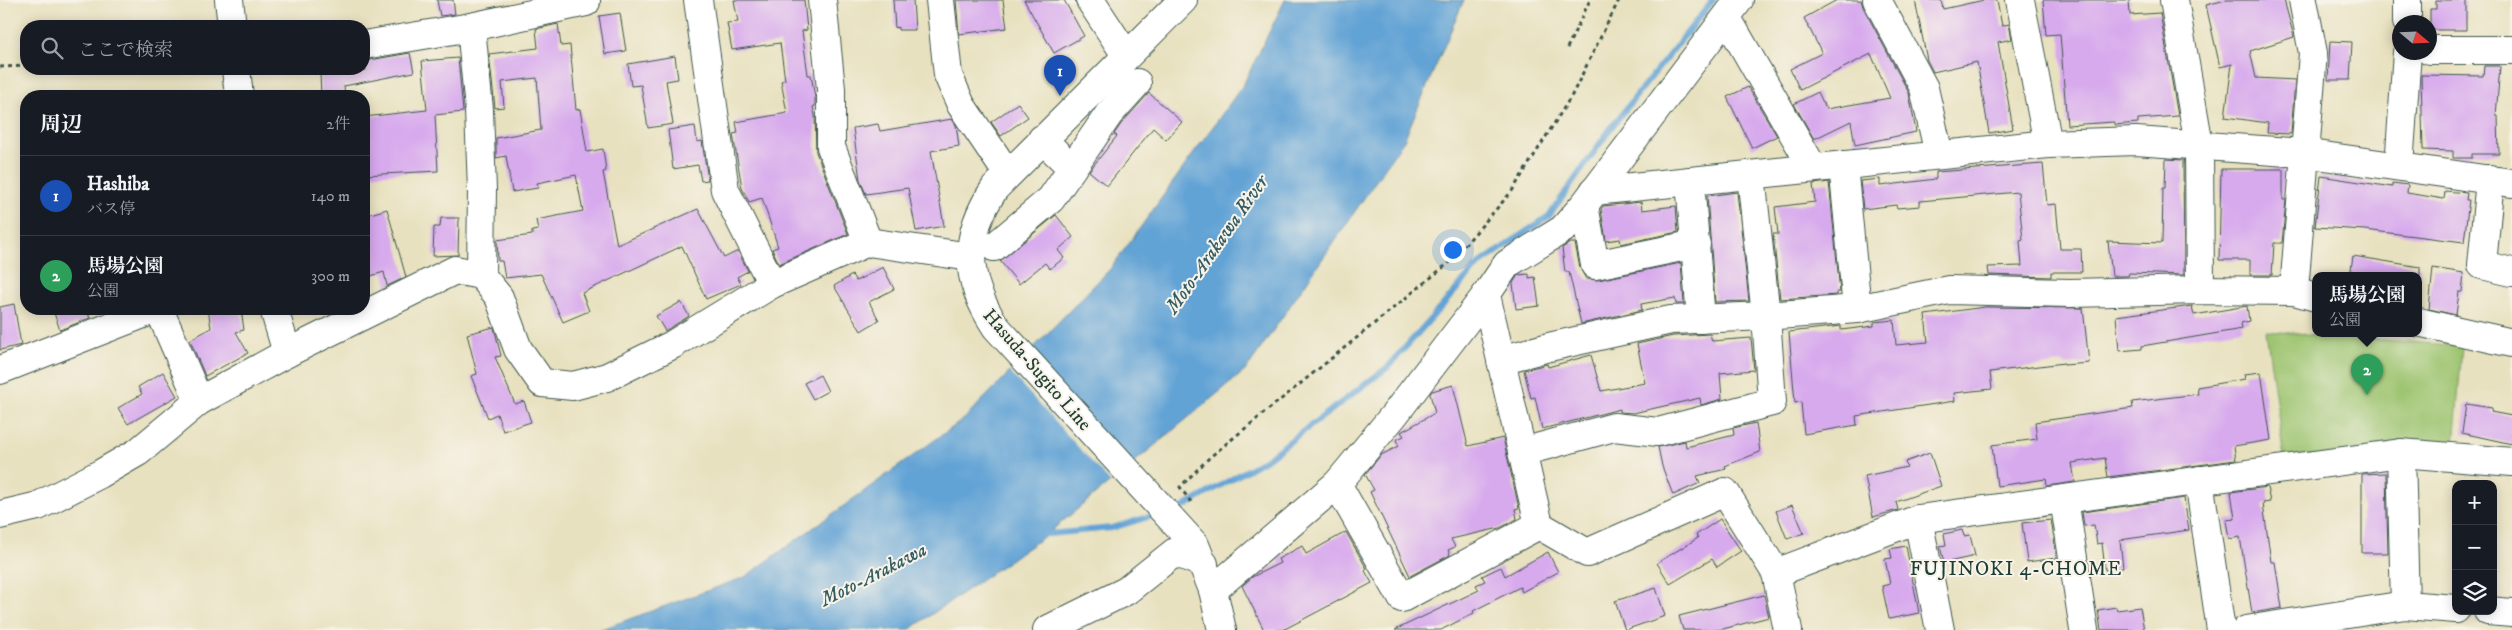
<!DOCTYPE html>
<html lang="ja">
<head>
<meta charset="utf-8">
<style>
	:root { --surface:#171b24; --page:#20242c; --text:#f1f3f6; --muted:#9ea1a6; --line:#363941; --accent:#d690ce }
	body { margin:0; font-family:"IM FELL DW Pica","Noto Serif JP",serif; background:var(--page); color:var(--text) }
	.controls { position:absolute; right:15px; bottom:15px; display:grid; overflow:hidden; border-radius:10px; box-shadow:0 2px 12px #0003 }
	.controls button { width:45px; height:45px; display:grid; place-items:center; padding:0; border:0; border-bottom:1px solid var(--line); background:var(--surface); color:var(--text); font:25px sans-serif }
	.compass { position:absolute; left:2392px; top:15px; width:45px; height:45px; border-radius:50%; background:var(--surface); box-shadow:0 2px 12px #0003; rotate:109deg }
	.you { position:absolute; left:1452px; top:249px; width:18px; height:18px; margin:-12px; border:4px solid #fff; border-radius:50%; background:#1a73e8; box-shadow:0 0 0 8px #1a73e833 }
	.badge { display:grid; place-items:center; width:32px; height:32px; border-radius:50%; background:var(--accent); color:#fff; font-size:16px; font-weight:700 }
	.pin { position:absolute; translate:-50% -41px; filter:drop-shadow(0 1px 2px #0008) }
	.pin::after { content:''; position:absolute; top:26px; width:18px; height:15px; background:inherit; clip-path:polygon(0 0,100% 0,50% 100%) }
	.popup { position:absolute; left:2312px; top:272px; width:110px; height:65px; box-sizing:border-box; display:grid; place-content:center; border-radius:10px; background:var(--surface); filter:drop-shadow(0 1px 4px #0005); font-size:16px; white-space:nowrap; color:var(--muted) }
	.popup b { font-size:19px; color:var(--text) }
	.popup::after { content:''; position:absolute; left:50%; top:100%; margin-left:-10px; border:10px solid transparent; border-top-color:var(--surface) }
	.list { margin:0; padding:0; list-style:none }
	h2 { display:flex; justify-content:space-between; align-items:center; height:65px; margin:0; padding:0 20px; font-size:21px }
	h2 small { font-size:16px; font-weight:400; color:var(--muted) }
	.list li { display:grid; grid-template-columns:32px 1fr auto; gap:15px; align-items:center; box-sizing:border-box; height:80px; padding:0 20px; border-top:1px solid var(--line) }
	.list b { display:block; font-size:19px; white-space:nowrap }
	.list p { margin:0; font-size:16px; white-space:nowrap; color:var(--muted) }
	.list em { font-size:16px; font-style:normal; color:var(--muted) }
	.icon { flex:none; width:28px; height:28px; fill:none; stroke:currentColor; stroke-width:2; stroke-linecap:round; stroke-linejoin:round }
	.map { position:relative; flex:none; width:2512px; height:630px; overflow:hidden }
	.search { position:absolute; background:var(--surface); box-shadow:0 2px 12px #0003; left:20px; top:20px; width:350px; height:55px; display:flex; align-items:center; gap:12px; box-sizing:border-box; padding:0 18px; border-radius:20px; color:var(--muted); font-size:19px }
	.panel { position:absolute; background:var(--surface); box-shadow:0 2px 12px #0003; left:20px; top:90px; width:350px; height:225px; border-radius:20px }
	.map>svg:first-child { display:block }
</style>
</head>
<body>
<div class="map">
<svg width="2512" height="630" viewBox="0 0 2512 630">
	<rect width="100%" height="100%" fill="#f7f3e8"/>
	<filter id="ink" filterUnits="userSpaceOnUse"><feTurbulence type="fractalNoise" baseFrequency=".02" numOctaves="2"/><feDisplacementMap in="SourceGraphic" scale="10" xChannelSelector="R" yChannelSelector="G"/><feConvolveMatrix kernelMatrix="1 2 1 2 8 2 1 2 1" color-interpolation-filters="sRGB"/></filter>
	<filter id="wash" filterUnits="userSpaceOnUse"><feTurbulence type="fractalNoise" baseFrequency=".0096" numOctaves="4" result="noise"/><feDisplacementMap in="SourceGraphic" scale="20" xChannelSelector="R" yChannelSelector="G"/><feGaussianBlur stdDeviation="1.12" result="paint"/><feColorMatrix in="noise" values="0 0 0 0 0 0 0 0 0 0 0 0 0 0 0 0 0 1.4 0 .05"/><feComposite in="paint" operator="in"/></filter>
	<g filter="url(#wash)">
		<rect width="100%" height="100%" fill="#e8e1c0"/>
		<!-- green -->
		<path fill="#9ec571" stroke="#5e8152" d="M2266,331L2462,346L2454,446L2284,457Z"/>
		<!-- water -->
		<path fill="#62a3d5" stroke="#407084" d="M1285,0H1464L1404,140L1246,370L1045,536L909,630H599L745,577L964,419L1111,268L1243,85Z"/>
		<!-- pier -->
		<path fill="#e8e1c0" d="M1014,364L1119,478L1112,484L1008,370Z"/>
		<g fill="none" stroke-linecap="round" stroke-linejoin="round">
			<!-- stream -->
			<g stroke="#62a3d5" stroke-width="6">
				<path d="M1173,511L1180,509L1268,458L1388,367L1479,264L1549,216L1613,125L1713,0"/>
				<path d="M1038,535L1112,528L1158,514"/>
			</g>
		</g>
		<g id="blocks">
			<!-- building -->
			<g fill="#d7a9ed">
				<path d="M437,0H453L455,14L440,16Z"/>
				<path d="M734,0H804L807,30L802,31L808,75H811L815,97V106L813,107L815,115L816,152L848,234L779,264L772,249L778,247L762,198L749,202L742,188L733,134L738,133L736,122L787,113L781,81L785,80L780,43L732,50L727,23L738,22Z"/>
				<path d="M893,0H913L915,30H898V27L895,28Z"/>
				<path d="M956,0H1003L1007,28L959,34Z"/>
				<path d="M1024,0H1064L1084,36L1054,53Z"/>
				<path d="M1837,0H1861L1863,7L1909,93L1916,132L1855,145L1851,121L1814,139L1794,104L1818,92L1826,109L1890,98L1871,54L1800,90L1790,69L1822,53L1804,18Z"/>
				<path d="M1915,0H1941L1943,9L1984,0H1997L2002,26L2009,24L2012,39L1998,42L2013,129L1989,133L1977,62L1933,72L1927,60Z"/>
				<path d="M2043,0H2129L2130,15L2160,13L2178,116L2138,119V123L2114,125V122L2067,125L2060,34L2046,35Z"/>
				<path d="M2226,0H2284L2294,37L2250,51L2256,78L2295,80L2291,134L2267,133L2268,123L2225,117L2232,64L2220,67L2206,5Z"/>
				<path d="M2436,0H2466V30H2430V9H2436Z"/>
				<path d="M620,13L626,51L605,54L599,16Z"/>
				<path d="M558,24L561,46L570,45L576,110L580,109L587,152L603,149L606,171L603,172L617,245L698,209L724,258L738,251L748,271L737,277L741,284L706,299L682,246L582,293L589,311L563,322L541,274L505,278L502,261H498L497,240L532,235V231L538,230L536,220L583,211L576,175L537,183L538,188L512,192L506,156L496,158V138L541,130L537,78L502,82L504,107L495,108L489,54L538,48L536,29Z"/>
				<path d="M2330,41L2352,42L2350,80H2328Z"/>
				<path d="M410,53L414,72L344,86L345,96H321L320,73L366,70L364,61Z"/>
				<path d="M675,56L678,79L666,81L673,124L648,128L641,85L631,86L628,64Z"/>
				<path d="M458,58L463,112L435,115L438,171L364,175V117L427,110L422,61Z"/>
				<path d="M2484,66H2500L2496,116H2498L2499,154H2472V158H2453V151L2423,150L2421,75L2483,76Z"/>
				<path d="M1748,87L1777,136L1752,148L1727,97Z"/>
				<path d="M1149,93L1182,122L1166,140L1153,128L1107,186L1089,171L1117,136L1114,134L1121,124Z"/>
				<path d="M1018,103L1028,117L1001,136L991,122Z"/>
				<path d="M952,119L956,125L959,146L931,151L944,226L916,231L908,188L866,194L860,180L853,128L878,124L880,131Z"/>
				<path d="M695,126L697,142L702,141L708,180L701,181L698,165L673,169L668,130Z"/>
				<path d="M2166,159L2183,160L2184,275L2129,273L2128,276H2112L2108,241L2162,243L2163,188H2165Z"/>
				<path d="M2043,164L2047,205L2056,204L2060,249H2081L2082,272H2051V277L1989,275L1988,267L2022,266L2020,241L2023,240L2018,192L1920,201V206L1897,208L1896,205L1863,209L1860,181L1880,179V186L1936,179V172Z"/>
				<path d="M2221,169H2283V200H2286L2282,243H2274L2272,275H2250V260H2219Z"/>
				<path d="M2321,176L2392,187V183L2408,185L2407,193L2444,199L2445,191L2467,193L2466,200H2469L2464,242L2365,230L2315,227Z"/>
				<path d="M1829,182L1840,292H1837V295L1780,299L1773,234H1778L1775,207L1815,202L1813,184Z"/>
				<path d="M1737,192L1749,301L1715,302L1707,196Z"/>
				<path d="M1641,202L1642,210L1676,206L1678,232L1621,244L1620,239L1606,241L1601,209L1603,206Z"/>
				<path d="M387,209L406,277L387,286L384,272L364,278V216Z"/>
				<path d="M1056,215L1073,237L1058,250L1064,258L1050,269L1045,263L1019,284L1000,261Z"/>
				<path d="M441,218H459L458,255L433,256L434,227H440Z"/>
				<path d="M1570,243H1575L1580,268L1586,279L1598,280L1681,263L1684,304H1676L1675,298L1641,304L1642,310L1581,324L1569,272H1565L1562,248Z"/>
				<path d="M2353,256L2420,267V276H2350Z"/>
				<path d="M883,267L894,289L869,302L879,320L861,331L834,286L852,275L856,281Z"/>
				<path d="M2433,268L2464,273L2462,292H2459L2456,315L2429,309Z"/>
				<path d="M1529,274V278L1535,277L1539,306L1516,309L1513,283L1518,275Z"/>
				<path d="M681,302L689,316L665,331L656,316Z"/>
				<path d="M14,304L21,345L0,350V307Z"/>
				<path d="M2192,306L2194,315L2247,306L2249,321L2241,323L2242,329L2142,346V349L2119,351L2116,316Z"/>
				<path d="M1985,307L2083,308L2089,363L2064,365V363L1990,372L1992,389L1954,393L1955,401L1856,416L1857,425L1804,434L1801,402L1795,403L1789,332L1841,326V330L1874,326V322L1894,320L1896,345L1928,342L1925,315Z"/>
				<path d="M65,309H86L90,318L60,330L54,313Z"/>
				<path d="M208,309H241L244,330L236,332L248,353L205,376L190,340L211,328Z"/>
				<path d="M494,327L501,356L495,357L515,404L524,401L531,422L503,431L497,414L488,418L471,376L477,374L467,334Z"/>
				<path d="M1710,334L1712,341L1751,338L1754,370L1720,373L1722,399L1701,405L1700,398L1633,413L1620,412V409L1542,429L1535,397L1531,398L1524,370L1547,364L1548,367L1591,355L1601,391L1645,383L1637,344L1673,336Z"/>
				<path d="M163,372L177,396L128,424L118,408L142,394L138,387Z"/>
				<path d="M2261,372L2271,440L2234,446L2236,460L2108,477L2105,458L2072,463L2075,482L2047,486L2046,479L1997,486L1992,445L2037,439L2035,422L2133,408L2132,402L2198,394L2197,387L2245,379L2244,374Z"/>
				<path d="M820,375L828,391L813,399L804,383Z"/>
				<path d="M1453,385L1468,446L1503,438L1519,508L1515,509L1517,519L1500,528L1451,539L1455,547L1448,550L1450,555L1410,576L1370,492L1374,490L1365,474L1381,455L1399,446L1396,440L1404,436L1401,432L1435,413L1430,394L1432,391Z"/>
				<path d="M2466,404L2492,408L2491,412L2512,416V444L2462,433Z"/>
				<path d="M1756,423L1760,452L1725,466L1726,469L1697,476L1700,483L1673,495L1662,466L1658,447L1685,441L1686,447L1734,435L1733,428Z"/>
				<path d="M1930,453L1941,486L1896,502L1898,510L1873,517L1865,476L1907,467L1905,462Z"/>
				<path d="M2386,473L2388,553H2362V474Z"/>
				<path d="M2267,487L2270,502L2263,503L2271,562H2275L2282,608L2252,613L2240,537L2229,539L2226,520L2235,519L2231,492Z"/>
				<path d="M2184,498L2189,530L2120,540L2123,568L2105,570L2102,543L2097,544L2094,525L2084,526L2082,512Z"/>
				<path d="M1792,505L1804,533L1787,539L1776,511Z"/>
				<path d="M1720,519L1741,551L1717,567L1712,559L1670,584L1657,563L1698,538L1696,535Z"/>
				<path d="M2051,520L2057,558L2027,562L2022,523Z"/>
				<path d="M1962,530L1964,536L1970,535L1975,556L1944,563L1940,546L1946,545L1944,534Z"/>
				<path d="M1346,532L1367,569L1365,571L1372,583L1283,630H1264L1242,586L1252,577L1280,563L1278,559L1302,546L1306,554Z"/>
				<path d="M1906,546L1919,613L1889,619L1882,586L1890,584L1885,559L1892,558L1890,549Z"/>
				<path d="M1548,552L1558,572L1522,592L1520,587L1473,611L1474,613L1441,630H1395L1479,590L1476,585L1485,581L1482,576L1501,567L1505,576Z"/>
				<path d="M1656,588L1665,616L1625,630L1615,601Z"/>
				<path d="M1764,595L1769,617L1719,630H1683L1679,616Z"/>
				<path d="M2116,607L2117,610L2140,607L2144,630H2101L2098,610Z"/>
			</g>
		</g>
	</g>
	<g filter="url(#ink)">
		<use href="#blocks" fill-opacity="0" stroke="#3d5649" stroke-width="1"/>
		<g fill="none" stroke-linecap="round" stroke-linejoin="round">
			<defs>
				<g id="minor">
					<path d="M229,0L232,26"/>
					<path d="M698,0L725,190L772,284"/>
					<path d="M822,0L831,89V147L868,242"/>
					<path d="M940,0L948,75L961,105L1007,173"/>
					<path d="M1090,0L1126,55"/>
					<path d="M1877,0L1924,88L1939,155"/>
					<path d="M2020,0L2048,144"/>
					<path d="M2174,0L2199,145L2200,290"/>
					<path d="M2407,0V22"/>
					<path d="M1727,18L1813,168"/>
					<path d="M471,27L479,110L482,190L481,275"/>
					<path d="M364,45L471,27L586,2V0"/>
					<path d="M2430,50H2512"/>
					<path d="M236,69L239,96"/>
					<path d="M1042,139L1072,168"/>
					<path d="M1843,165L1857,309"/>
					<path d="M2399,166L2407,52"/>
					<path d="M2490,179L2482,265L2512,272"/>
					<path d="M1690,181L1701,319"/>
					<path d="M1594,191L2048,144L2136,141L2303,153L2512,183"/>
					<path d="M1584,205L1595,265L1696,244"/>
					<path d="M994,247L1051,199L1109,114L1137,83"/>
					<path d="M2294,291L2313,53L2303,0"/>
					<path d="M1486,295L1539,525L1587,553L1725,492L1776,573L1788,630"/>
					<path d="M159,309L199,401"/>
					<path d="M274,309L287,353"/>
					<path d="M2418,322L2512,343"/>
					<path d="M1501,360L1549,347L1671,320L1766,316L1857,309L1949,290L2070,293L2200,290L2294,291L2316,297"/>
					<path d="M0,370L156,309"/>
					<path d="M1522,452L1614,427L1658,432L1772,402L1766,316L1751,175"/>
					<path d="M2401,453L2405,605"/>
					<path d="M2199,480L2221,630"/>
					<path d="M1337,484L1402,598L1539,525"/>
					<path d="M2064,499L2084,630"/>
					<path d="M0,515L38,506L100,474L138,452L199,401L287,353L455,270L481,275L499,297L518,349L542,383L573,386L607,377L672,345L772,284L868,242L971,257"/>
					<path d="M1918,519L1940,630"/>
					<path d="M1776,573L1918,519L2401,453L2512,462"/>
					<path d="M1213,590L1337,484L1395,414L1486,295L1507,264L1563,229L1584,205L1739,0"/>
					<path d="M2488,611L2512,613"/>
					<path d="M1047,630L1126,591L1175,552L1204,564"/>
					<path d="M2246,630L2405,605L2456,609"/>
				</g>
				<path id="major" d="M1183,0L995,188C962,237 964,279 996,327L1195,545L1213,590L1222,630"/>
			</defs>
			<!-- minor casing -->
			<use href="#minor" stroke="#3d5649" stroke-width="30"/>
			<!-- major casing -->
			<use href="#major" stroke="#3d5649" stroke-width="30"/>
			<!-- path -->
			<g stroke="#3d5649" stroke-width="3" stroke-dasharray="4 4" stroke-linecap="butt">
				<path d="M1567,48L1590,0"/>
				<path d="M0,67L26,66"/>
				<path d="M1191,502L1180,487L1210,457L1450,262L1512,191L1572,95L1619,0"/>
			</g>
			<!-- minor -->
			<use href="#minor" stroke="#fff" stroke-width="28"/>
			<!-- major -->
			<use href="#major" stroke="#fff" stroke-width="28"/>
		</g>
	</g>
	<g text-anchor="middle" stroke-width="4" stroke-linejoin="round" paint-order="stroke">
		<!-- street labels -->
		<g font-size="19" fill="#1f3d34" stroke="#f7f3e8">
			<text transform="translate(1038 369) rotate(49)" y="7">Hasuda-Sugito Line</text>
		</g>
		<!-- water labels -->
		<g font-size="20" font-style="italic" fill="#335c64" stroke="#f7f3e8">
			<text transform="translate(1216 244) rotate(-55)" y="7">Moto-Arakawa River</text>
			<text transform="translate(873 574) rotate(-27)" y="7">Moto-Arakawa</text>
		</g>
		<!-- neighbourhood labels -->
		<g font-size="20" letter-spacing="1" fill="#1f3d34" stroke="#f7f3e8">
			<text x="2016" y="575">FUJINOKI 4-CHOME</text>
		</g>
	</g>
</svg>
<div class="controls">
<button>+</button>
<button>−</button>
<button><svg class="icon" aria-label="layers" viewBox="0 0 24 24"><path d="M12 4l9 5-9 5-9-5zM3 14l9 5 9-5"/></svg></button>
</div>
<svg class="compass" viewBox="-18 -18 36 36"><path d="M0-13l5 13h-10z" fill="#e53935"/><path d="M0 13l5-13h-10z" fill="#9ea1a6"/></svg>
<div class="you"></div>
<div class="pin badge" style="left:1060px;top:96px;background:#1a4fb4">1</div>
<div class="pin badge" style="left:2367px;top:395px;background:#2e9e5b">2</div>
<div class="popup"><b>馬場公園</b>公園</div>
<div class="search"><svg class="icon" aria-label="search" viewBox="0 0 24 24"><circle cx="10" cy="10" r="6"/><path d="M15 15l6 6"/></svg>ここで検索</div>
<section class="panel">
<h2>周辺<small>2件</small></h2>
<ul class="list">
<li><span class="badge" style="background:#1a4fb4">1</span><div><b>Hashiba</b><p>バス停</p></div><em>140 m</em></li>
<li><span class="badge" style="background:#2e9e5b">2</span><div><b>馬場公園</b><p>公園</p></div><em>300 m</em></li>
</ul>
</section>
</div>
</body>
</html>
